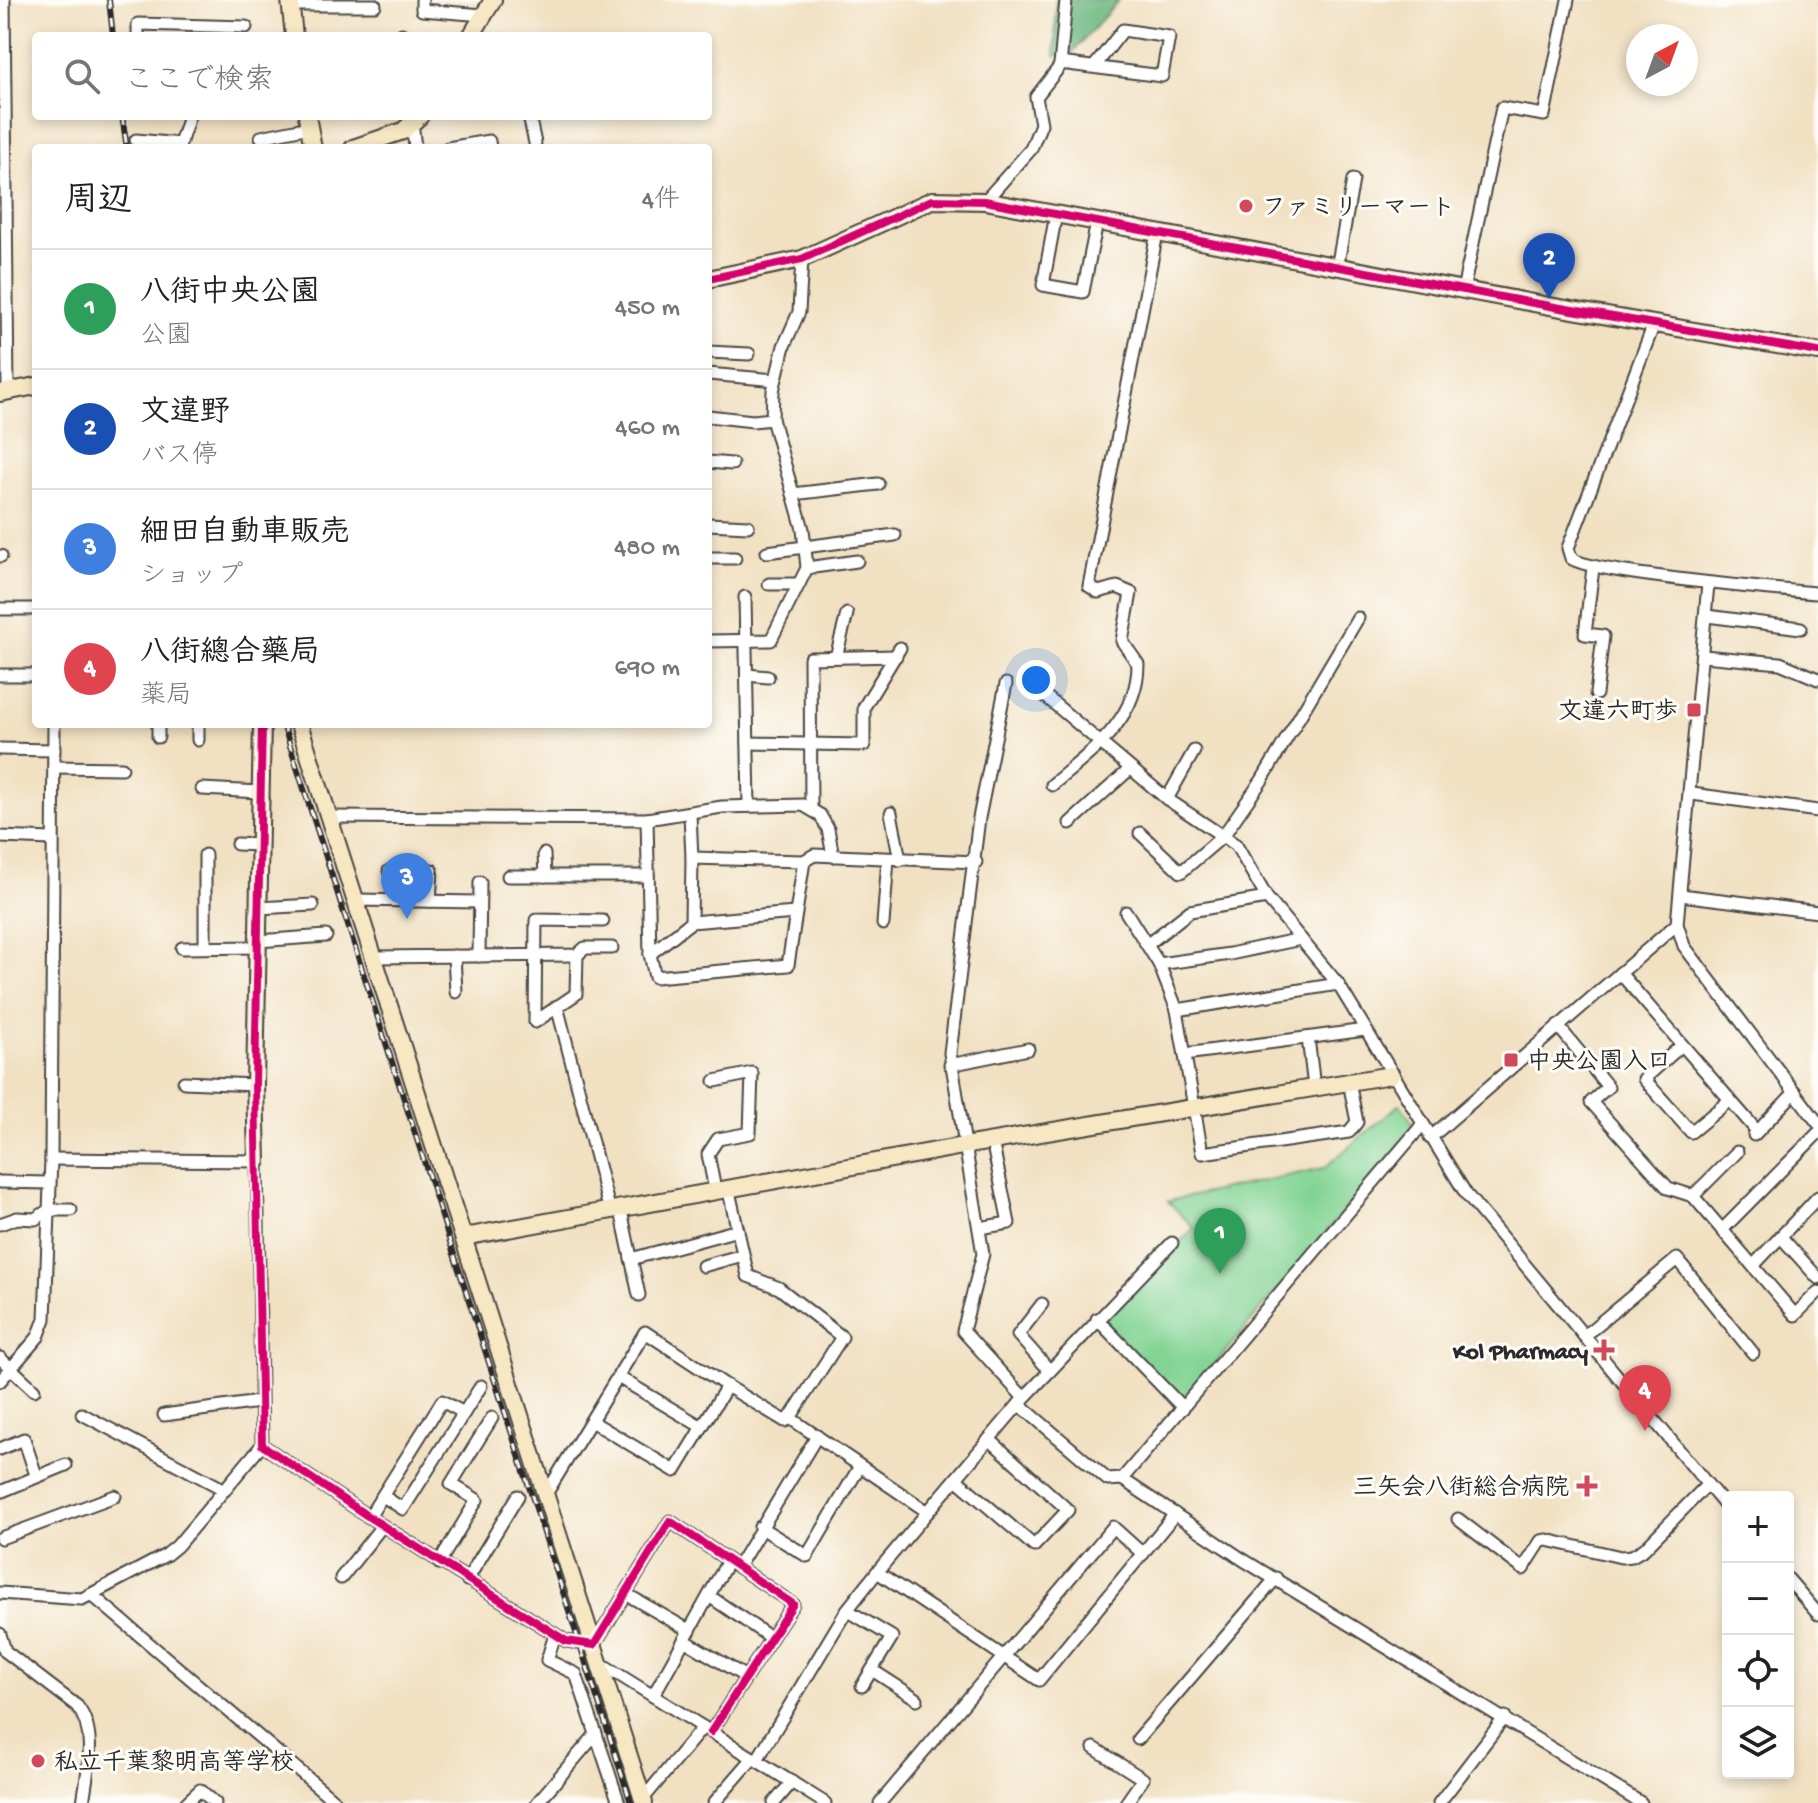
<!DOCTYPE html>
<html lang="ja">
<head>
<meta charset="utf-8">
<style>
	:root { --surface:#fff; --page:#f6f6f6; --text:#222; --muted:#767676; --line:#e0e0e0; --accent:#b45309 }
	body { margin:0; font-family:"Gochi Hand","Klee One",sans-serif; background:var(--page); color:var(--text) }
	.controls { position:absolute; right:24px; bottom:24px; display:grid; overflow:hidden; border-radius:8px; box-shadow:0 4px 12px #0003 }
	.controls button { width:72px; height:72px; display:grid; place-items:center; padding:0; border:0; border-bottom:2px solid var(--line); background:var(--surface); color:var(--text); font:40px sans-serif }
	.compass { position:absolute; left:1626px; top:24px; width:72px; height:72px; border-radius:50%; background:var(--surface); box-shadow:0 4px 12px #0003; rotate:41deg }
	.you { position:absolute; left:1036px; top:680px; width:28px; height:28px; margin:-20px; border:6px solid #fff; border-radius:50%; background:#1a73e8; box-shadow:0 0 0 12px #1a73e833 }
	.badge { display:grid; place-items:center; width:52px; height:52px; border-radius:50%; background:var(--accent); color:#fff; font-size:26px; font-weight:700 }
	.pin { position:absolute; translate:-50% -66px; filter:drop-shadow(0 2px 4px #0008) }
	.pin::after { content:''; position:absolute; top:42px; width:28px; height:24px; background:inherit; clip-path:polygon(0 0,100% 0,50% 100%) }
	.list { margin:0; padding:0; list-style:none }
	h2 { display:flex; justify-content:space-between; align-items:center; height:104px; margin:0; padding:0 32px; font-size:34px }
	h2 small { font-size:26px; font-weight:400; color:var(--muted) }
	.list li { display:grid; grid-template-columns:52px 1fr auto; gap:24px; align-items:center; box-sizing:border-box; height:120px; padding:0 32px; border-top:2px solid var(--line) }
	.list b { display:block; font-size:30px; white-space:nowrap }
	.list p { margin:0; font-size:26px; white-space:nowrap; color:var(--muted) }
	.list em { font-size:26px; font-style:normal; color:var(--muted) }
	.icon { flex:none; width:44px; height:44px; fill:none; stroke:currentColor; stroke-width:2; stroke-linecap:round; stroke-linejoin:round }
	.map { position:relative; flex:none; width:1818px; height:1803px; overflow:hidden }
	.search { position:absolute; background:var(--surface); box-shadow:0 4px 12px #0003; left:32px; top:32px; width:680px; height:88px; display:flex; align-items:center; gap:20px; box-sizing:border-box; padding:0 28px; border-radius:8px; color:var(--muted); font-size:30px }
	.panel { position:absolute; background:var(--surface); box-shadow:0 4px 12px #0003; left:32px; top:144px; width:680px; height:584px; border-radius:8px }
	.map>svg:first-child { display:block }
</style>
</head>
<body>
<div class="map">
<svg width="1818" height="1803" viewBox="0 0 1818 1803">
	<rect width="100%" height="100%" fill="#fdfcf7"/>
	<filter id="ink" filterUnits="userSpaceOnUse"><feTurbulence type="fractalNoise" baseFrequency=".0125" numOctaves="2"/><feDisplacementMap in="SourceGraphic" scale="16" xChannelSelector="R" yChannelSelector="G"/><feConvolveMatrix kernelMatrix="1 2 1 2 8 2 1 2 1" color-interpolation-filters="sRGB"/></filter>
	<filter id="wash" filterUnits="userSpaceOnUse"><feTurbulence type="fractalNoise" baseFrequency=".006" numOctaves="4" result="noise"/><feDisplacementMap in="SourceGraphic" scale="32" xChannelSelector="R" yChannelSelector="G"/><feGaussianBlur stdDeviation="1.8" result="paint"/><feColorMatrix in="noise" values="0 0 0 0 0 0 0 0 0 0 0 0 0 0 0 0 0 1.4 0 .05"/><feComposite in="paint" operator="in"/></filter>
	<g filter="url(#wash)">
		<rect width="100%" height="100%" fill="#f1e0c1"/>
		<!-- green -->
		<path fill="#83d494" stroke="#578060" stroke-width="2" d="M1400,1104L1415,1127L1182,1403L1103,1321L1194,1228L1168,1201L1324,1168Z"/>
		<!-- forest -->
		<path fill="#6ab67e" stroke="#4a7054" stroke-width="2" d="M1056,0H1119L1073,52L1055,56Z"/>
	</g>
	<g filter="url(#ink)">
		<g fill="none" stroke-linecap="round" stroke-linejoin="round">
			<defs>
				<g id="street">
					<path d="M4,0L8,391"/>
					<path d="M422,0V10L483,15"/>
					<path d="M290,5H375"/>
					<path d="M402,34L403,36"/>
					<path d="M138,36V24L246,27"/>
					<path d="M1060,63L1162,76L1169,37L1123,30L1094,67"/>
					<path d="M529,116L535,143"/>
					<path d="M412,121L415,148"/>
					<path d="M261,137L309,127"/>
					<path d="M136,140L180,144L189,116"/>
					<path d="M448,148L489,141L490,148"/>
					<path d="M985,201L1031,149L1041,124L1036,97L1060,66L1066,0"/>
					<path d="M1056,214L1043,285L1083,292L1097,222"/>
					<path d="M1337,268L1353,180"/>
					<path d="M1463,290L1502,108L1544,115L1568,0"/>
					<path d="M1654,324L1568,548L1571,558C1587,573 1780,590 1815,593"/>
					<path d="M708,352L749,354"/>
					<path d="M708,374L775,380"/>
					<path d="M708,416L753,421L772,419"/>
					<path d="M708,462L732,464"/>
					<path d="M793,494L878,484"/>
					<path d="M708,524L748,526"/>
					<path d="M767,552L895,535"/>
					<path d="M0,556H1"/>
					<path d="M708,558H735"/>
					<path d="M807,568L857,561"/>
					<path d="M1593,568L1585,634L1603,636L1596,694"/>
					<path d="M769,584H799"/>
					<path d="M745,597L749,806"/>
					<path d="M0,609H36"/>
					<path d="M1707,616L1801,628"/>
					<path d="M708,641L771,640L807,568L803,529L772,419L773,391L784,346L799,312L802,259"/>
					<path d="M1703,656L1780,663L1818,679"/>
					<path d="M836,657L847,614"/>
					<path d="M0,675H36"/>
					<path d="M747,675L768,677"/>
					<path d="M1006,684L979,818L950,1053L983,1254L963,1331L1024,1398"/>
					<path d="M1044,695L1167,799L1236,845L1267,898L1338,984L1466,1194L1728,1509"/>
					<path d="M158,724V737"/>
					<path d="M198,724V740"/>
					<path d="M748,743L864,745V707L900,648"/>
					<path d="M0,749L54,750"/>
					<path d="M54,767L122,768"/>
					<path d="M1052,785C1091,752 1138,720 1138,664L1122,641L1131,593L1117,587L1098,592L1089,586L1157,233"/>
					<path d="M202,789L260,792"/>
					<path d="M1692,794L1818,811"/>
					<path d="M1167,799L1194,751"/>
					<path d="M811,806L810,658L896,656"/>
					<path d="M891,813L900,860"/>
					<path d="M690,814L692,858"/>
					<path d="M330,817L647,819L722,807L803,805L820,815L828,829L833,856"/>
					<path d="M647,819L650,954L655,977L788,965L804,861"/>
					<path d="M1070,823L1130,769"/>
					<path d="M1140,833L1181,872L1223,836L1262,780L1358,618"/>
					<path d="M0,837L52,839"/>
					<path d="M237,844L259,845"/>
					<path d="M544,854L545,876"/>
					<path d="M205,855V947"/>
					<path d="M389,871L432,870L430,901"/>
					<path d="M508,876H648"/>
					<path d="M1681,895L1818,912"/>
					<path d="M356,900L479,902"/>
					<path d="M258,908L313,905"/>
					<path d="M1126,912L1159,964L1177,1010L1202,1153L1349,1132L1357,1122L1349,1082"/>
					<path d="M691,922L795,913"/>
					<path d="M883,924L888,859"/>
					<path d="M1677,924L1684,946L1818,1123"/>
					<path d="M258,941L326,936"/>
					<path d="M1148,944L1190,911L1267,898"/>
					<path d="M182,948L258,947"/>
					<path d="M650,954L691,922L692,858L804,861L814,855L976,862"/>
					<path d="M577,955L576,994L535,1022L536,920L603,921"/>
					<path d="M454,956L456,992"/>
					<path d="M479,956L480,882"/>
					<path d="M374,957L577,955L585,948H612"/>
					<path d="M1159,964L1230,954L1301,939"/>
					<path d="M1620,973L1757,1131"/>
					<path d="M557,1006L609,1208"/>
					<path d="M1177,1010L1338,984"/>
					<path d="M1558,1026L1608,1087L1591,1102L1668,1188L1693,1196L1795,1315L1818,1292"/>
					<path d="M1308,1038L1314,1087"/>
					<path d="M1682,1045L1644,1079L1691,1132L1730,1100"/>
					<path d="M1185,1054L1365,1030"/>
					<path d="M950,1065L1028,1049"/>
					<path d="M184,1082L255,1085"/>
					<path d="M1754,1135L1795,1092"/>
					<path d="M1430,1138L1677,924L1708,584"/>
					<path d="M51,1159L257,1161L262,1445L369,1517L566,1641L594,1645L670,1521L793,1604L711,1732"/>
					<path d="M0,1182L49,1183"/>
					<path d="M728,1187L748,1276L779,1288L842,1337L790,1418L928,1512"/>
					<path d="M715,1190L708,1154L718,1139L750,1133L752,1073L715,1081"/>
					<path d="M1693,1196L1737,1152"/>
					<path d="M620,1206L639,1295"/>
					<path d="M0,1224L17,1218L35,1219L49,1210H71"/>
					<path d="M979,1228L1009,1223L992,1141"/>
					<path d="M1722,1230L1818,1133"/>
					<path d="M1781,1237L1818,1278"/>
					<path d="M631,1259L738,1230"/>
					<path d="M703,1266L743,1255"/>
					<path d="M1753,1266L1818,1197"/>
					<path d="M1042,1304L1018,1335L1050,1371"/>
					<path d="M1097,1319L1183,1408"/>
					<path d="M1584,1336L1677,1259L1753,1353"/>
					<path d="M0,1358L34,1390"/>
					<path d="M618,1377L702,1427"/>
					<path d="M0,1381L38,1337L45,1319L51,1159L54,724"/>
					<path d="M727,1386L785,1421L790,1418"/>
					<path d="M1019,1404L1108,1480L1122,1479L1242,1559L1641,1803"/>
					<path d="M82,1414L225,1490"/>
					<path d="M164,1415L259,1402"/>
					<path d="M0,1449L24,1439L36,1475"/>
					<path d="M956,1479L1034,1546L1068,1510L989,1439"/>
					<path d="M1122,1479L1422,1125"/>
					<path d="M0,1492L66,1465"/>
					<path d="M546,1494L645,1332L727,1386L675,1471L591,1421"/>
					<path d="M383,1496L403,1509L481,1386"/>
					<path d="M369,1517L442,1401L464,1413"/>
					<path d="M1458,1519L1523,1569L1541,1541L1547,1540L1621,1557L1632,1556L1644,1549L1707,1485"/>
					<path d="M760,1527L807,1556L860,1466"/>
					<path d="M1,1538L115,1496"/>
					<path d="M439,1563L477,1500L451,1484L492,1418"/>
					<path d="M738,1567L817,1436"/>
					<path d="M877,1572L1039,1680L1175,1514"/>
					<path d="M341,1578L382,1526"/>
					<path d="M1788,1579L1818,1614"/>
					<path d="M467,1580L518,1496"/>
					<path d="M0,1593L82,1599L166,1555L177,1546L262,1445"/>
					<path d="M626,1594L690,1631"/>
					<path d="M92,1595L337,1803"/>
					<path d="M709,1596L771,1638"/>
					<path d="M847,1610L892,1637L862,1686"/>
					<path d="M0,1634L5,1651L77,1706C98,1733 87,1772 83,1803"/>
					<path d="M555,1635L547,1660L576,1674L619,1803"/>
					<path d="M684,1640L746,1677"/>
					<path d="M600,1663L825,1803"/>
					<path d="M872,1670L917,1699"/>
					<path d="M653,1696L728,1561"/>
					<path d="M1138,1739L1276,1578"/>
					<path d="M1094,1748L1143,1779L1126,1803"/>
					<path d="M757,1760L847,1610L877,1572L1024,1398L1172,1243"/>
					<path d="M643,1799L703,1727"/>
					<path d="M186,1803L200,1790L215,1803"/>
					<path d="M537,1803L596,1734"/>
					<path d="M714,1803L753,1758"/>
					<path d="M774,1803L792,1782"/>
					<path d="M880,1803L1113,1527L1143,1554"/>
					<path d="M1439,1803L1505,1717"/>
				</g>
				<g id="secondary">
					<path d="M290,0L294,36"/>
					<path d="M471,36L493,0"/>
					<path d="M307,116L313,148"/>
					<path d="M353,148L403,131L420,116"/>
					<path d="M708,279L802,259L932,200L985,201L1555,307L1818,352"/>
					<path d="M0,393L36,386"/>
					<path d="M299,724L644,1803"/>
					<path d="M257,1161L255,1085L262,724"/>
					<path d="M464,1237L963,1146L1391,1075"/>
				</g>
			</defs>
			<!-- street casing -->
			<use href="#street" stroke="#494642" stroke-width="15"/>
			<!-- secondary casing -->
			<use href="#secondary" stroke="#494642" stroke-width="20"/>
			<!-- street -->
			<use href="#street" stroke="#fff" stroke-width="11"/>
			<!-- secondary -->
			<use href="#secondary" stroke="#f7e8c3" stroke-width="16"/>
			<defs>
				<g id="rail">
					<path d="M109,0L113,36"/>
					<path d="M122,116L127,148"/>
					<path d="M283,724L631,1803"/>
				</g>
			</defs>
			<!-- rail casing -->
			<use href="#rail" stroke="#2b2b2b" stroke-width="6"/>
			<!-- rail -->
			<use href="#rail" stroke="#fdfcf7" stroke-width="3" stroke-dasharray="9" stroke-linecap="butt"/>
			<defs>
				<g id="cycleway">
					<path d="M708,279L802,259L932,200L985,201L1555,307L1818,352"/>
					<path d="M262,724L255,1085L262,1445L369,1517L566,1641L594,1645L670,1521L793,1604L711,1732"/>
				</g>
			</defs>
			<!-- cycleway casing -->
			<use href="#cycleway" stroke="#fdfcf7" stroke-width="13"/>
			<!-- cycleway -->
			<use href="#cycleway" stroke="#d6006c" stroke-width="8"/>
		</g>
	</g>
	<!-- markers -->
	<g fill="#d1495b" stroke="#fdfcf7" stroke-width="3">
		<circle cx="1246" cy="206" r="8"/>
		<rect x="1686" y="702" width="16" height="16" rx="4"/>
		<rect x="1503" y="1052" width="16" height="16" rx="4"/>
		<path d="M1600 1338h8v8h8v8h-8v8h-8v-8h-8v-8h8z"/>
		<path d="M1583 1474h8v8h8v8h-8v8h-8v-8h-8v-8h8z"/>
		<circle cx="38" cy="1761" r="8"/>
	</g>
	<g text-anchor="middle" stroke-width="6" stroke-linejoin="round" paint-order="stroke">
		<!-- poi labels -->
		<g font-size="24" font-weight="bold" fill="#2b2b2b" stroke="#fdfcf7" text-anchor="start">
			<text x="1262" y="214">ファミリーマート</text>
			<text x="1678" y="718" text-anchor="end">文違六町歩</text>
			<text x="1527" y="1068">中央公園入口</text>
			<text x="1588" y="1358" text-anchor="end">Kol Pharmacy</text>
			<text x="1569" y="1494" text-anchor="end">三矢会八街総合病院</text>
			<text x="54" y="1769">私立千葉黎明高等学校</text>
		</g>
	</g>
</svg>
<div class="controls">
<button>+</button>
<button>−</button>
<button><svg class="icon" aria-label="locate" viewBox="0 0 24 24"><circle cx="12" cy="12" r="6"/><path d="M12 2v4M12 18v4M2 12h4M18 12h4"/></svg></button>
<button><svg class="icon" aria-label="layers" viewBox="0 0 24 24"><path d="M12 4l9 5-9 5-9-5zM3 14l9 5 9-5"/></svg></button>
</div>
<svg class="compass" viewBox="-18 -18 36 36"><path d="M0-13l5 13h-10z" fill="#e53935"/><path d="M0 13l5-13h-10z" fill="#767676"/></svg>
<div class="you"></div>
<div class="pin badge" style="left:1220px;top:1274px;background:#2e9e5b">1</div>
<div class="pin badge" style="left:1549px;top:299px;background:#1a4fb4">2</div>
<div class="pin badge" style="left:407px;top:919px;background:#3f7fe0">3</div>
<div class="pin badge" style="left:1645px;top:1431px;background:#e0444e">4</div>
<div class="search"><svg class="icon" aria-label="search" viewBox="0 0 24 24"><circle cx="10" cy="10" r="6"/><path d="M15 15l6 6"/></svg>ここで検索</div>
<section class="panel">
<h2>周辺<small>4件</small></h2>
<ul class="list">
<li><span class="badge" style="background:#2e9e5b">1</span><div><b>八街中央公園</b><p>公園</p></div><em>450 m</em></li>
<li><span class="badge" style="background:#1a4fb4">2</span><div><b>文違野</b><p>バス停</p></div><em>460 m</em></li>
<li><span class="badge" style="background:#3f7fe0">3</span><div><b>細田自動車販売</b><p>ショップ</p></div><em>480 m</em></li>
<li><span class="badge" style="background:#e0444e">4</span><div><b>八街總合藥局</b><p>薬局</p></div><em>690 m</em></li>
</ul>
</section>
</div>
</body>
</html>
